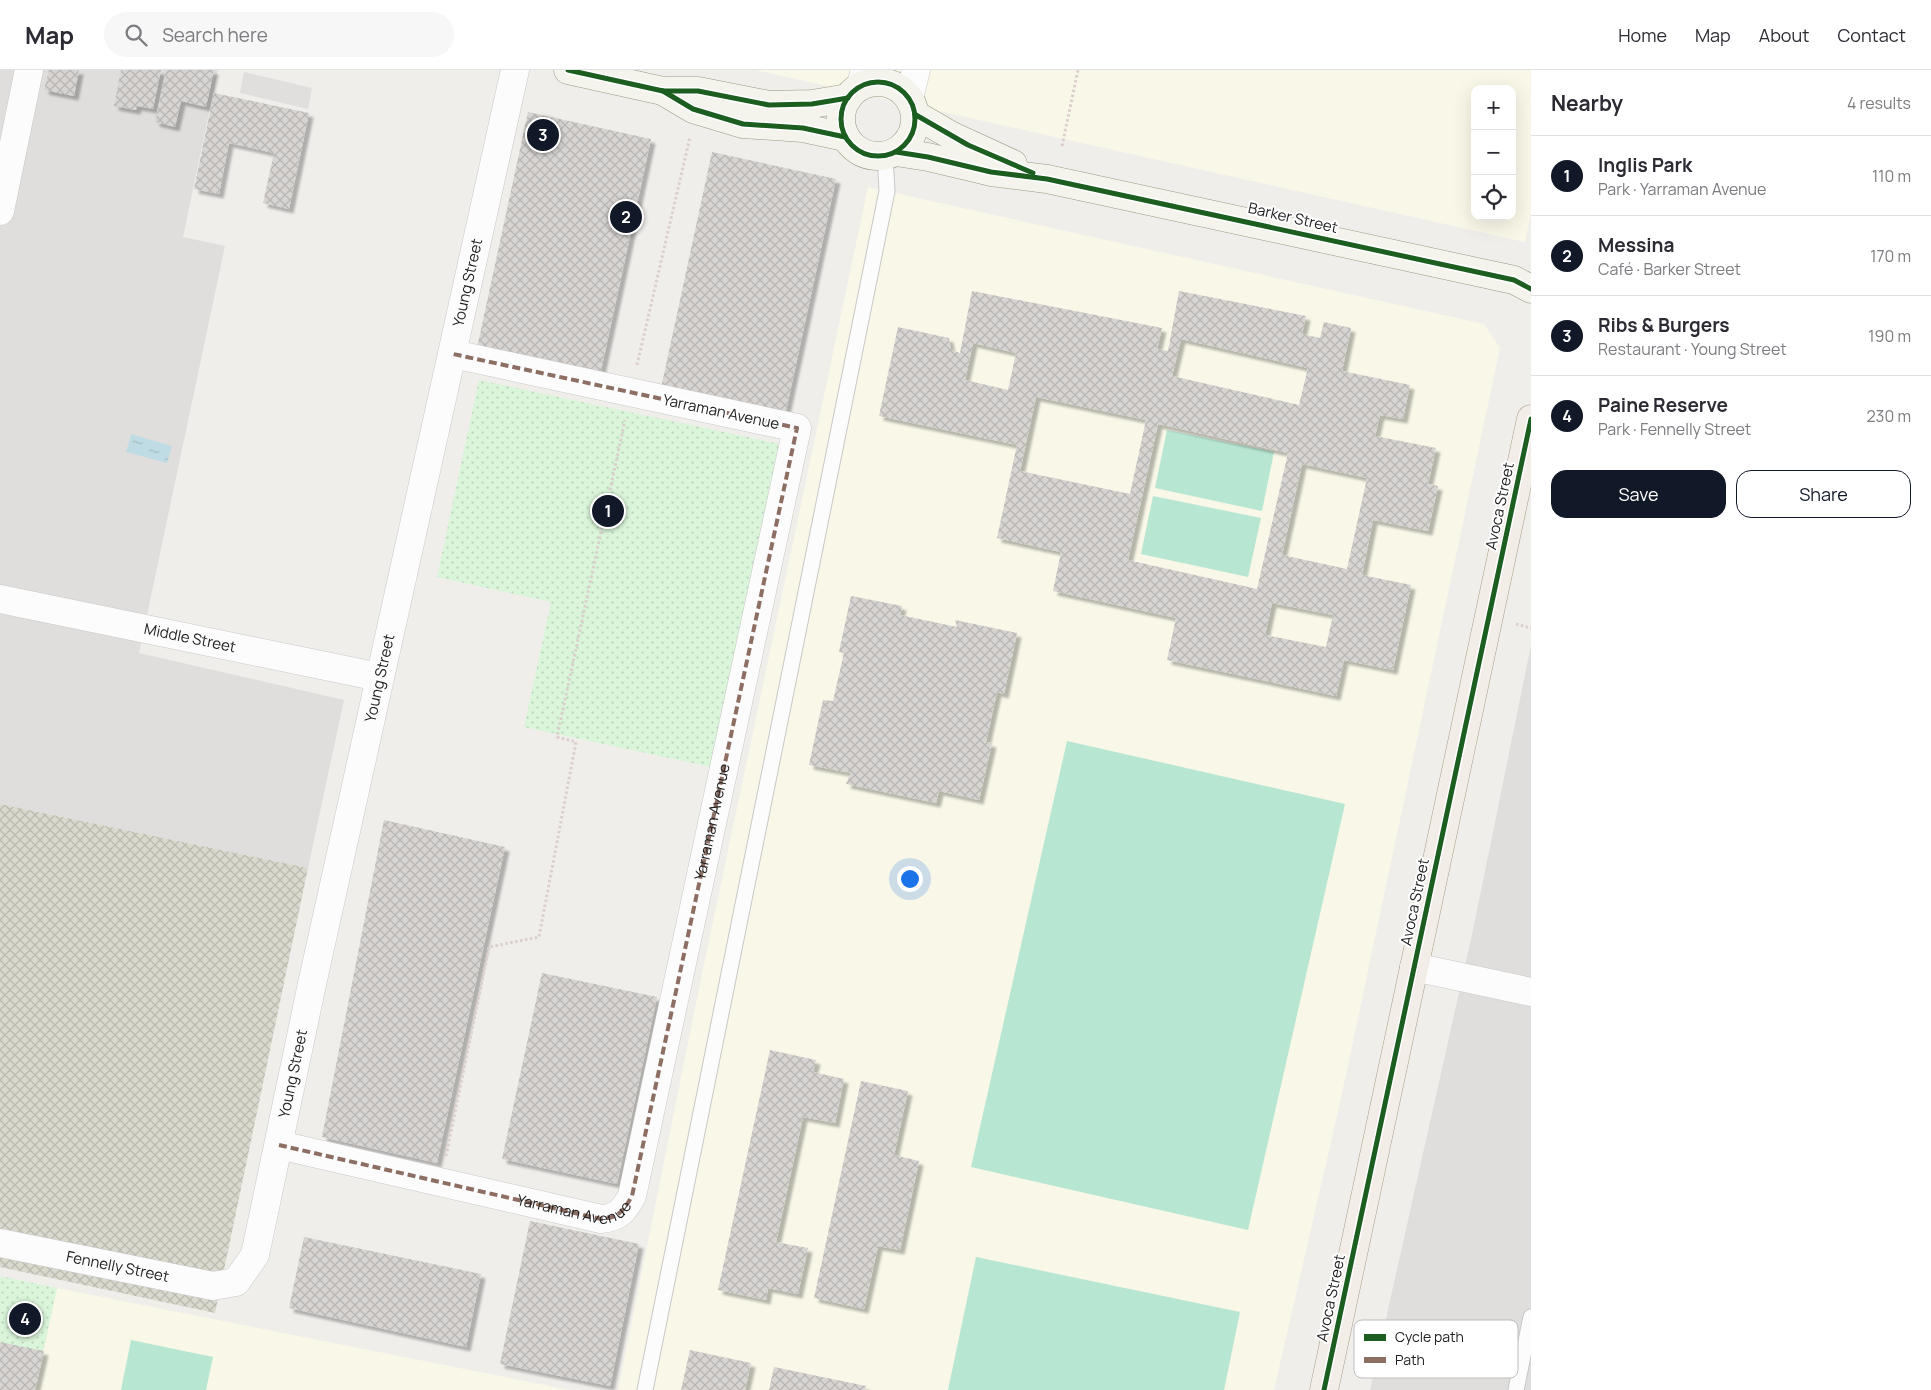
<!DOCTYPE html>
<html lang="en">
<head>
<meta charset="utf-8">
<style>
	:root { --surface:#fff; --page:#f7f7f7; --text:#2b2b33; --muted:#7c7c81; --line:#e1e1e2; --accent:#111827 }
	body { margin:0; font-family:Manrope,sans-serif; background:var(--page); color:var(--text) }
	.controls { position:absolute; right:15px; top:15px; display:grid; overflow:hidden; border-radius:10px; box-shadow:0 5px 20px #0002 }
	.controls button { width:45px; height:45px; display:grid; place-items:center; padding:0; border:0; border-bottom:1px solid var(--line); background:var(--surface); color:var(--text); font:25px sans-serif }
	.you { position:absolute; left:909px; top:808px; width:18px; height:18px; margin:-12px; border:4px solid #fff; border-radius:50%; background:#1a73e8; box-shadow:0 0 0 8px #1a73e833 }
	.badge { display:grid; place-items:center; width:32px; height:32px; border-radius:50%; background:var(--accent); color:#fff; font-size:16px; font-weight:700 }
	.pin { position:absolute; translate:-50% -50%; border:2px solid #fff; box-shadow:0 1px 5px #0006 }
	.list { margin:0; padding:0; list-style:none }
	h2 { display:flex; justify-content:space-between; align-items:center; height:65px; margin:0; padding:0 20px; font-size:21px }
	h2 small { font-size:16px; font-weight:400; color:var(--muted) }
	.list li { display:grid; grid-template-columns:32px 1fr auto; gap:15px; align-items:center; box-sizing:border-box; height:80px; padding:0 20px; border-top:1px solid var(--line) }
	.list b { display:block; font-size:19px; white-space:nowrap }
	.list p { margin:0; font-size:16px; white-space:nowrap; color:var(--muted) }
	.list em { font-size:16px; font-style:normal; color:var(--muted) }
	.actions { display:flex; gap:10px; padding:15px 20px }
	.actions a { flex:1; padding:11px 0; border:1px solid var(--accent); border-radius:15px; text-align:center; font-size:18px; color:var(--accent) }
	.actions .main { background:var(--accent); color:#fff }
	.icon { flex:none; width:28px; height:28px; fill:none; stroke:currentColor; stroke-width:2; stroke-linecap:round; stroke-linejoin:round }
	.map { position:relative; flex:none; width:1531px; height:1320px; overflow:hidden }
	header { display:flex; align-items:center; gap:30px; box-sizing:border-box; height:70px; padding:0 25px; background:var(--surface); border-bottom:1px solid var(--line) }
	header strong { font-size:24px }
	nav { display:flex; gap:28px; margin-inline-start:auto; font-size:18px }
	.search { width:350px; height:45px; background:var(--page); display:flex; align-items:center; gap:12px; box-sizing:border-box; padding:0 18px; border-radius:28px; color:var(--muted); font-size:19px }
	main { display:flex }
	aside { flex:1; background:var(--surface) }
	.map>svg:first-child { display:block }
</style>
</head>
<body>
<header>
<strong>Map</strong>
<div class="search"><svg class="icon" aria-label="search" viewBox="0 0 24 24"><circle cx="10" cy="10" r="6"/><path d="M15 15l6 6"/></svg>Search here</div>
<nav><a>Home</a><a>Map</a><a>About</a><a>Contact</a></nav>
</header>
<main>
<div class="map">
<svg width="1531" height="1320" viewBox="0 0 1531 1320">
	<defs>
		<pattern id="construction-cross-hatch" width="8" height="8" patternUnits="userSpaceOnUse" patternTransform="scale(1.25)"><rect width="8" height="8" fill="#d9d9cd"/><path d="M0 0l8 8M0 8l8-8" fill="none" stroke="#babab0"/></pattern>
		<pattern id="park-dots" width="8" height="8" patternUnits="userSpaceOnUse" patternTransform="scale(1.25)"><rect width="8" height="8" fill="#daf5da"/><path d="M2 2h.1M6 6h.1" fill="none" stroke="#bbd2bb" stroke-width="1.8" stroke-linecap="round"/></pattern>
		<pattern id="water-ripples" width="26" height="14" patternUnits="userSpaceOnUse" patternTransform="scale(1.25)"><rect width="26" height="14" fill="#bfdbe3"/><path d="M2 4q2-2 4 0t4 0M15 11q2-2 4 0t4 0" fill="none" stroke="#a4bcc2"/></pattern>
		<pattern id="building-cross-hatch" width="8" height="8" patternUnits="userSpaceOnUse" patternTransform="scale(1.25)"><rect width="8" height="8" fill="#d7d4d2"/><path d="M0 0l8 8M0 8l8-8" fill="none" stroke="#b8b6b4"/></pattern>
		<filter id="shadow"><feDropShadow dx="4.5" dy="4.5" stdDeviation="1" flood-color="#0004"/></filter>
	</defs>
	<rect width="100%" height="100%" fill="#f0eeeb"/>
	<!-- residential -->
	<g fill="#dfdedc">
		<path d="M0,0H218L183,167L225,176L139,583L344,630L308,798L0,734Z"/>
		<path d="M1531,575V1320H1370L1473,860Z"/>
	</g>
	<!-- education -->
	<g fill="#f8f7e8" fill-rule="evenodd">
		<path d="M755,0H1531V144L1525,172ZM1475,19H1512V146H1475Z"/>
		<path d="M868,117L1484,254L1500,278L1341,1028L1274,1320H618L703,899Z"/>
		<path d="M57,1218L570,1320H35Z"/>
	</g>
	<!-- construction -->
	<path fill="url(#construction-cross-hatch)" d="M0,734L308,798L215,1243L0,1197Z"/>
	<!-- park -->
	<g fill="url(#park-dots)">
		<path d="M479,310L780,374L711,697L524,657L551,532L437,507Z"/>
		<path d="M0,1206L57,1218L35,1320H0Z"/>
	</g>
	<!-- pitch -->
	<g fill="#b7e6d2">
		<path d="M1167,360L1274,382L1262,441L1155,418Z"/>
		<path d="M1153,426L1261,448L1248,507L1141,484Z"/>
		<path d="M1067,671L1345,734L1248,1160L971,1097Z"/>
		<path d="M976,1187L1240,1242L1224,1320H948Z"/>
		<path d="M131,1270L213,1287L206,1320H121Z"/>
	</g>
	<!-- parking -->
	<path fill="#e0dfde" d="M244,2L312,18L308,39L240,23Z"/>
	<!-- water -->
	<path fill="url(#water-ripples)" d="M131,364L172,376L167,393L126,382Z"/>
	<!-- building -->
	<g fill="url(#building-cross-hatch)" fill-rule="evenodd" filter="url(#shadow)">
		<path d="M49,0H79L74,26L44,20Z"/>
		<path d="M121,0H161L153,39L137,36L136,40L114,36Z"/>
		<path d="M166,0H214L206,37L181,31L175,57L155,52Z"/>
		<path d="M214,23L309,43L289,139L263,133L274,83L229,73L219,124L194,119Z"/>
		<path d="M528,42L651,69L600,305L477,278Z"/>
		<path d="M712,82L836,109L785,345L661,318Z"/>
		<path d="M972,221L1162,258L1157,279L1168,281L1179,221L1306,246L1302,264L1320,268L1324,252L1351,258L1342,301L1410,315L1403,349L1380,345L1375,366L1436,378L1428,414L1438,416L1428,461L1373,450L1362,505L1411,515L1393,600L1344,590L1336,626L1167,590L1176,548L1053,521L1061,482L997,468L1017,375L879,346L898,257L949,268L951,280L960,283ZM1181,269L1308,298L1299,335L1172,306ZM973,273L1016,283L1008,320L965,310ZM1036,327L1146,350L1130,424L1020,401ZM1158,354L1288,383L1257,519L1128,490ZM1302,394L1367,408L1347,499L1282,485ZM1272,533L1333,545L1326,577L1265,565Z"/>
		<path d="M851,526L902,536L900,545L957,557L955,550L1017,563L1004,624L997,622L986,672L992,673L979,730L939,721L936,733L846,714L851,703L809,695L823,630L833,631L844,583L839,582Z"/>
		<path d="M384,750L505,777L437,1093L322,1067Z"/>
		<path d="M542,903L657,927L617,1114L502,1089Z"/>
		<path d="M770,980L816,990L813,1002L844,1009L835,1053L803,1047L776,1172L808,1178L798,1224L768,1218L766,1230L718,1220Z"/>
		<path d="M861,1011L908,1021L894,1085L919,1091L900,1180L878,1176L864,1239L814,1228Z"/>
		<path d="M530,1151L639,1174L610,1316L500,1294Z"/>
		<path d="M304,1167L481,1204L466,1277L289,1238Z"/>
		<path d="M0,1272L44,1281L35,1320H0Z"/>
		<path d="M690,1280L751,1293L745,1320H681Z"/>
		<path d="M774,1297L866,1316L865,1320H769Z"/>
	</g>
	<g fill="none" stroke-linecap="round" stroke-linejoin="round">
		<defs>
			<g id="lane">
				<path d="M645,1320L887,121L885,86"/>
				<path d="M1516,1320L1531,1247"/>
			</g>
			<g id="street">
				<path d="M861,15L865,0"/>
				<path d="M909,28L916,0"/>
				<path d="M0,141L29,0"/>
				<path id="s1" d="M0,529L379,607"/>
				<path d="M1414,897L1531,922"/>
				<path d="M279,1075L601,1149C619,1148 624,1140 632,1126L797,358L453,284"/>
				<path id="s2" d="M0,1173L213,1216L236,1212L255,1185L312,914L515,0"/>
			</g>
			<g id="secondary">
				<path d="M568,0L663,21H698L769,35L812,34L848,28"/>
				<circle cx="878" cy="49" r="37"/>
				<path d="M666,23L693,39L743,54L803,58L845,67"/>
				<path d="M916,45L952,66L1013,94"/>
				<path d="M896,82L928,87L991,102L1047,109L1514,210L1531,219"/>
			</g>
			<path id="primary" d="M1324,1320L1531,349"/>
		</defs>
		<!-- lane casing -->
		<use href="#lane" stroke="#c9c8c7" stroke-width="17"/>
		<!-- street casing -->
		<use href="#street" stroke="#c9c8c7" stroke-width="29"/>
		<!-- secondary casing -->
		<use href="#secondary" stroke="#999a82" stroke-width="29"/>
		<!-- primary casing -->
		<use href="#primary" stroke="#a79c86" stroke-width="29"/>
		<!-- path -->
		<g stroke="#dccecd" stroke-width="3" stroke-dasharray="2.5 2.5" stroke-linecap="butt">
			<path d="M1062,76L1078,0"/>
			<path d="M637,295L690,67"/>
			<path d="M1516,554L1531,558"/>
			<path d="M446,1086L489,877L539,867L576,672L557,667L625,350"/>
		</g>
		<!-- lane -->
		<use href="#lane" stroke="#fdfcfc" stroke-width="15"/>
		<!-- street -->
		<use href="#street" stroke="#fdfcfc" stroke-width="28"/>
		<!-- secondary -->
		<use href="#secondary" stroke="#f4f4ed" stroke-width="28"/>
		<!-- primary -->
		<use href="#primary" stroke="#f3ede7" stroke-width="28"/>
		<!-- quiet -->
		<path stroke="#8d6e63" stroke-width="4" stroke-dasharray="8 4" stroke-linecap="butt" id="s3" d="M279,1075L601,1149C619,1148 624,1140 632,1126L797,358L453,284"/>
		<defs>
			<g id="cycleway">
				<path d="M568,0L663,21H698L769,35L812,34L848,28"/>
				<circle cx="878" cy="49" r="37"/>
				<path d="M663,21L693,39L743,54L803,58L845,67"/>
				<path d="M916,45L968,75L1033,103"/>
				<path d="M896,82L928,87L991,102L1047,109L1514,210L1531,219"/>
				<path d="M1324,1320L1531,349"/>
			</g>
		</defs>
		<!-- cycleway casing -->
		<use href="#cycleway" stroke="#fff" stroke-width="8"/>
		<!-- cycleway -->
		<use href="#cycleway" stroke="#1b5e20" stroke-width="5"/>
	</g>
	<g text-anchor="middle" stroke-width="4" stroke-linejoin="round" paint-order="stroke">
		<!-- street labels -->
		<g font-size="15" fill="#222" stroke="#fff">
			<text transform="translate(1293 148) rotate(13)" y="5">Barker Street</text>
			<text dy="5" stroke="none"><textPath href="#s2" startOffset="1269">Young Street</textPath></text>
			<text transform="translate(721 342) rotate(12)" y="5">Yarraman Avenue</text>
			<text transform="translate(1500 436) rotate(-78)" y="5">Avoca Street</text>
			<text dy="5" stroke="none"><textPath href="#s1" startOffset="194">Middle Street</textPath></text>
			<text dy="5" stroke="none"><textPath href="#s2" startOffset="864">Young Street</textPath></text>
			<text dy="5" stroke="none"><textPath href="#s3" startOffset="754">Yarraman Avenue</textPath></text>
			<text transform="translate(1415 832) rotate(-78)" y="5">Avoca Street</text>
			<text dy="5" stroke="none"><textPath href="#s2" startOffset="459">Young Street</textPath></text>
			<text dy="5" stroke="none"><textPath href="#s3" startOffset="304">Yarraman Avenue</textPath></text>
			<text dy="5" stroke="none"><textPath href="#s2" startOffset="120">Fennelly Street</textPath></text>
			<text transform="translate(1331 1228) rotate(-78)" y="5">Avoca Street</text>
		</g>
	</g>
	<!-- legend -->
	<rect x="1354" y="1250" width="164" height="58" rx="8" fill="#fff" stroke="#bdbdbd" stroke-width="1"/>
	<rect x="1364" y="1264" width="22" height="7" fill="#1b5e20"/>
	<rect x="1364" y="1287" width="22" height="6" fill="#8d6e63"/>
	<g font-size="14" fill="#222">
		<text x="1395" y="1272">Cycle path</text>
		<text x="1395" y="1295">Path</text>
	</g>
</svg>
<div class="controls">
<button>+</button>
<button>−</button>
<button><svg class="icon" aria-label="locate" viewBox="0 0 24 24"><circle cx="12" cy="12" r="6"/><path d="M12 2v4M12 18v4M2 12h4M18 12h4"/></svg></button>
</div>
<div class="you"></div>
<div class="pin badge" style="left:608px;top:441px">1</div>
<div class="pin badge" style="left:626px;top:147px">2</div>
<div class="pin badge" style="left:543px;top:65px">3</div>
<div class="pin badge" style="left:25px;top:1249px">4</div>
</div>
<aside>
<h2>Nearby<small>4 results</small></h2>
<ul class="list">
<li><span class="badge">1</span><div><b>Inglis Park</b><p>Park · Yarraman Avenue</p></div><em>110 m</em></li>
<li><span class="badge">2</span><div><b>Messina</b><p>Café · Barker Street</p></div><em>170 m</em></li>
<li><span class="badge">3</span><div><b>Ribs &amp; Burgers</b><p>Restaurant · Young Street</p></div><em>190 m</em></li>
<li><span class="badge">4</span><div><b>Paine Reserve</b><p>Park · Fennelly Street</p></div><em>230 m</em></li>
</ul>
<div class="actions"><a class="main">Save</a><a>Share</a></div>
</aside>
</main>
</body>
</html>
